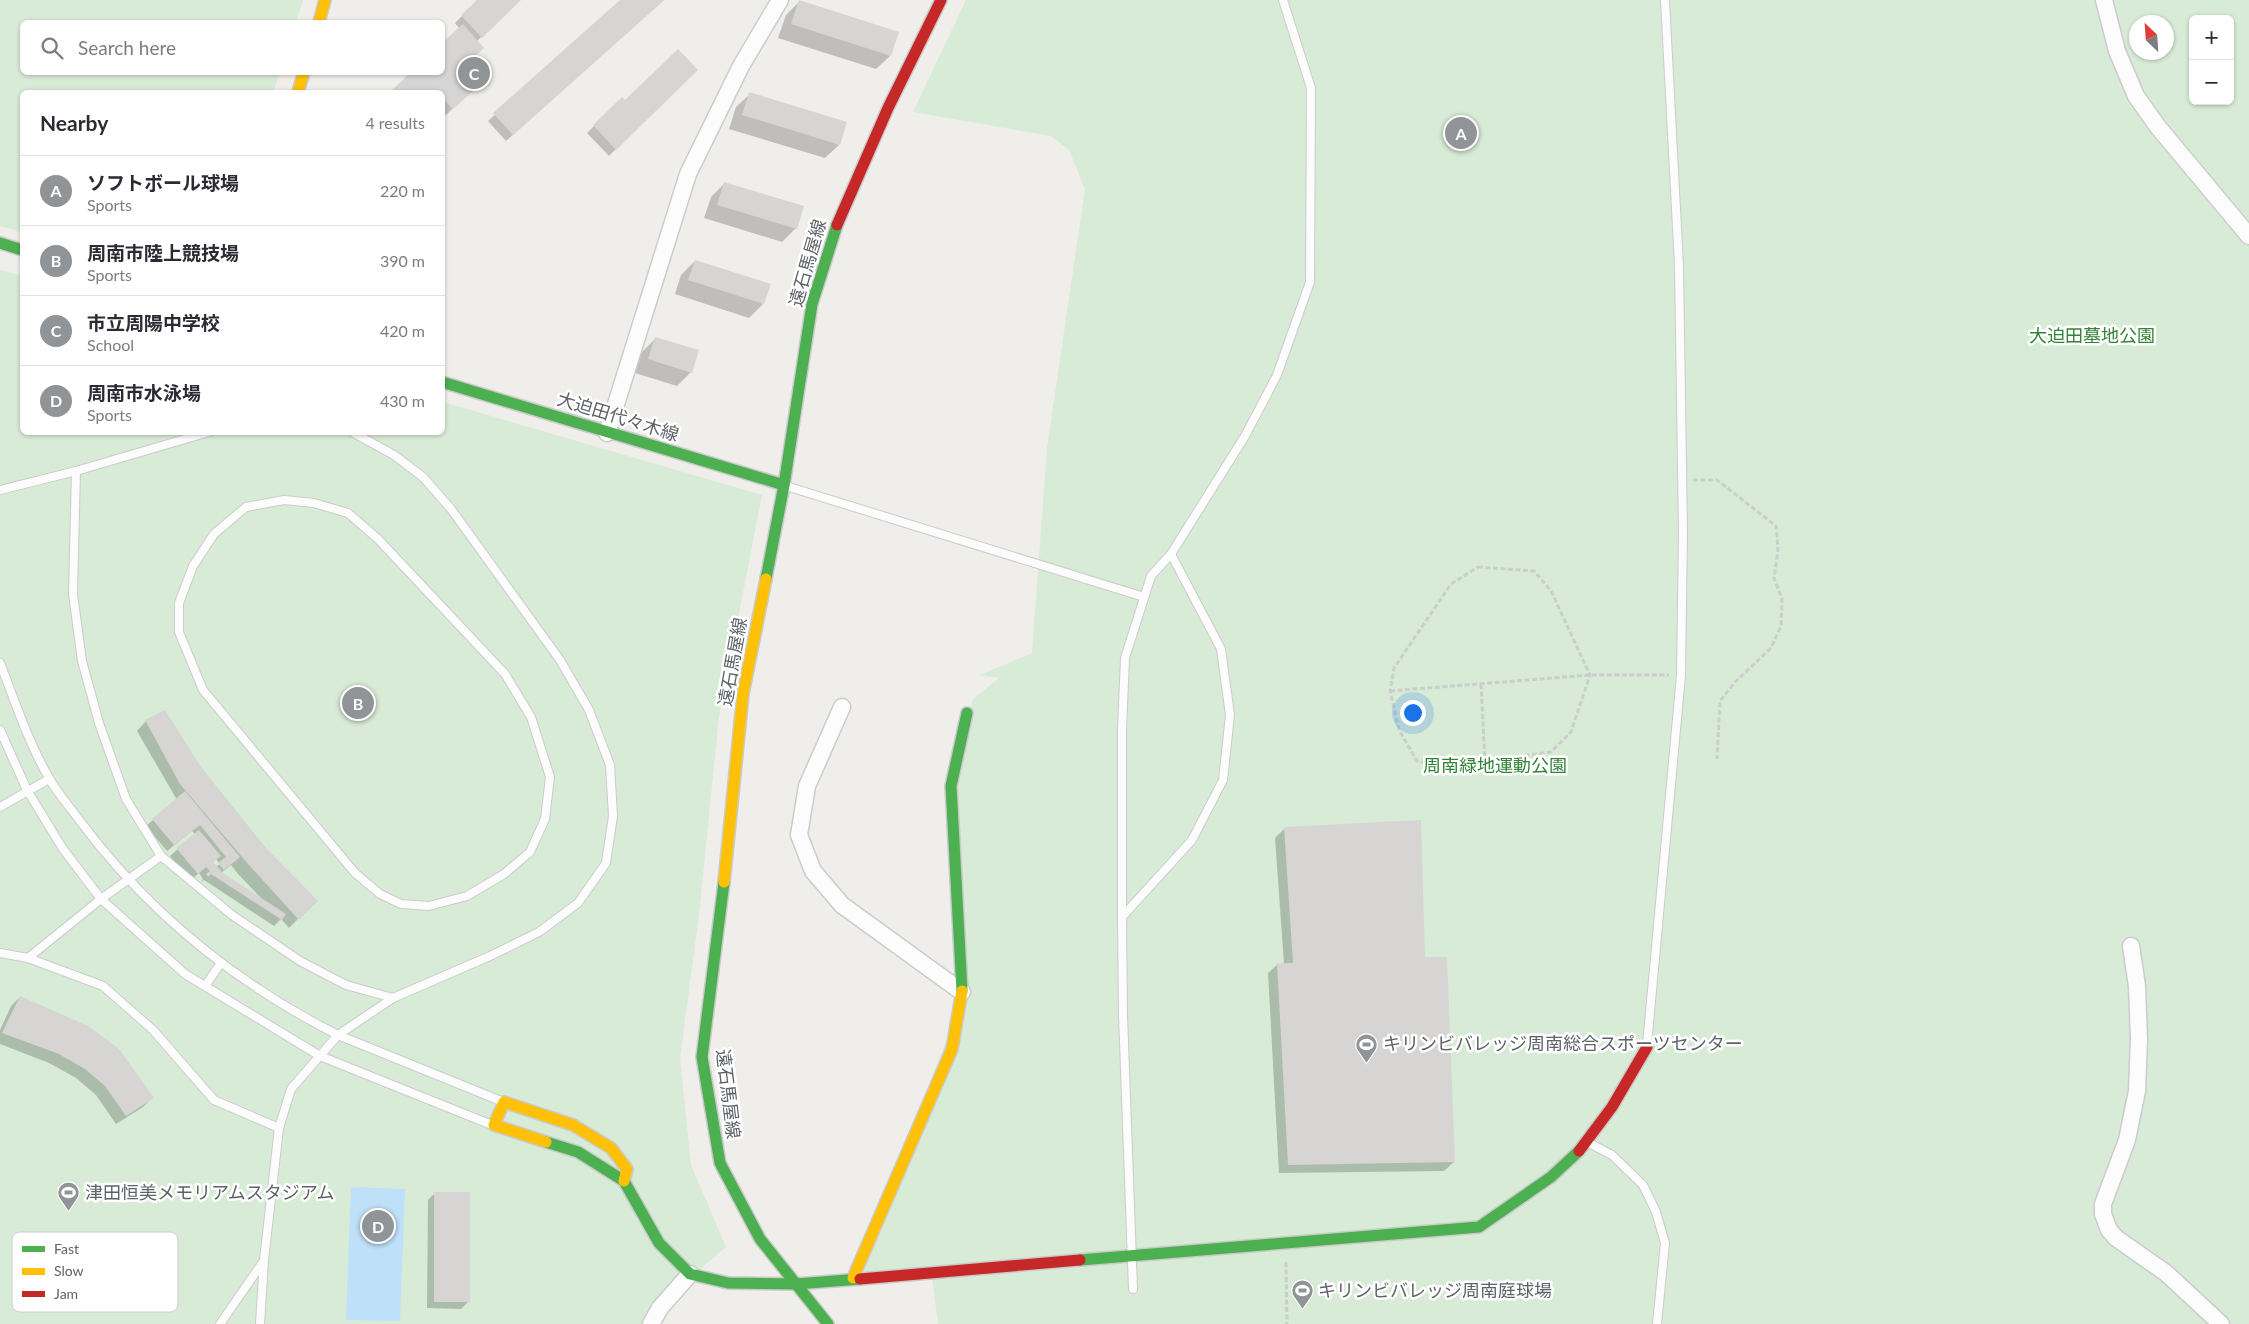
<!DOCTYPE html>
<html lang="en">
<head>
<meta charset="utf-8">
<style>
	:root { --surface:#fff; --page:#f7f7f7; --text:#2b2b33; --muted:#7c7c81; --line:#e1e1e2; --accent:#919496 }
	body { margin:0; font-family:Lato,"Noto Sans JP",sans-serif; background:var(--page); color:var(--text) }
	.controls { position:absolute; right:15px; top:15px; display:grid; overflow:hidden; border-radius:8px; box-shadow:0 1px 4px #0004 }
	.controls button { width:45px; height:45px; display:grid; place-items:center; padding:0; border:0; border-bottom:1px solid var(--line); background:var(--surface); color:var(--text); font:25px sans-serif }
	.compass { position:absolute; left:2129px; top:15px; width:45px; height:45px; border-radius:50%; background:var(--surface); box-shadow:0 1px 4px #0004; rotate:335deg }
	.you { position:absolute; left:1412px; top:712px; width:18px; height:18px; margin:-12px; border:4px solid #fff; border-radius:50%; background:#1a73e8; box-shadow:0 0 0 8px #1a73e833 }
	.badge { display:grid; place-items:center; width:32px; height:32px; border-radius:50%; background:var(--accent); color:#fff; font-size:16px; font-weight:700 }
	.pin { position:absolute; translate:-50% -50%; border:2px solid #fff; box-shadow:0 1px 5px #0006 }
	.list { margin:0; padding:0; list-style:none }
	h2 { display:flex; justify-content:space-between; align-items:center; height:65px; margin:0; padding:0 20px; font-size:21px }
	h2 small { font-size:16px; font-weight:400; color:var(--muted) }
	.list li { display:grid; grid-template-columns:32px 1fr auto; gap:15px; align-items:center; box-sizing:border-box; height:70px; padding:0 20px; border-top:1px solid var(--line) }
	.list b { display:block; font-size:19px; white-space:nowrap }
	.list p { margin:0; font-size:16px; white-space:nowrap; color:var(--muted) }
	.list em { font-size:16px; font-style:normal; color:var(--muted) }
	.icon { flex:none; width:28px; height:28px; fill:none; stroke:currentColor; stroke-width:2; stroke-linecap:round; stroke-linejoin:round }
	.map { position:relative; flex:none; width:2249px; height:1324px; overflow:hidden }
	.search { position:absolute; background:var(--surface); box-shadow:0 1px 4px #0004; left:20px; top:20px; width:425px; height:55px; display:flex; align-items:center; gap:12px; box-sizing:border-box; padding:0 18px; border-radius:8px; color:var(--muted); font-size:19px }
	.panel { position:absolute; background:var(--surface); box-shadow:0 1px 4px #0004; left:20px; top:90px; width:425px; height:345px; border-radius:8px }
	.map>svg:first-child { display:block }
</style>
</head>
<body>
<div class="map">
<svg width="2249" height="1324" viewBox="0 0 2249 1324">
	<rect width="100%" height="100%" fill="#efeeea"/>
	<!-- green -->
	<g fill="#d8ebd6" fill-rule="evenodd">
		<path d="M0,0H303L296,22H22V72L280,73L273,92H22V232L0,226Z"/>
		<path d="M966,0H2249V1324H938L931,1269L854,1278L961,1003L949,782L973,699L999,678L980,675L1032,653L1047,448L1085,189L1069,150L1051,136L913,112ZM2193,19H2230V101H2193ZM2136,22H2166V52H2136Z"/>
		<path d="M0,270L22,276V432H442L443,402L762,495L719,717L699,915L680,1058L691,1165L726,1247L646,1315L643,1324H0Z"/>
	</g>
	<!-- water -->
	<path fill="#bfe0f9" d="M351,1187L405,1189L400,1321L346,1320Z"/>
	<!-- shadow -->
	<g fill="#0003" fill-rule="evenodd">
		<path d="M478,0H520L477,41L473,57L482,81L446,115L442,112V92H391L413,72H442L460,29L455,23Z"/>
		<path d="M622,0H664L506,141L488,121Z"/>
		<path d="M800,1L890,56L876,69L778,38L786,15Z"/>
		<path d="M696,70L609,156L587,133L622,98L625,101Z"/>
		<path d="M750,94L839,145L825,158L729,129L736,107Z"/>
		<path d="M725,183L796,228L782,242L704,218L711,197Z"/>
		<path d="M695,261L763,304L749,318L675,294L681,275Z"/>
		<path d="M656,338L691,372L677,386L635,373L642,352Z"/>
		<path d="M146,721L200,768L265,849L316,901L289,928L281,919L274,926L204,880L201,882L203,879L199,873L191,880L170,856L195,834L192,831L167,851L146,826L177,800L137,731ZM216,859L220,864L216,867L212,863ZM231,865L238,874L262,899L221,873Z"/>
		<path d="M1284,829L1423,958L1454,1162L1444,1171L1279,1173L1268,973L1278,964H1284L1275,838Z"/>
		<path d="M20,997L152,1098L143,1107L116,1124L96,1095L76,1078L49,1063L0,1044V1030L11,1006Z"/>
		<path d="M435,1193L468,1302L461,1309L427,1308L428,1200Z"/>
	</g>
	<!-- building -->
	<g fill="#d6d5d3">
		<path d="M477,0H521L482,38L461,15Z"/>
		<path d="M620,0H664L513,135L493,113Z"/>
		<path d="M799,0L899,32L891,56L791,24Z"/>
		<path d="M463,24L484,48L474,57L491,75L453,109L442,98V92H390L411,72H442V43Z"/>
		<path d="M678,49L698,70L616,150L593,125L622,97L625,100Z"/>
		<path d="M749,92L847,122L840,145L742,115Z"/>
		<path d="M724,182L804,206L797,229L717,205Z"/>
		<path d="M695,260L771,284L764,304L688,280Z"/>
		<path d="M655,337L699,350L692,373L648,359Z"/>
		<path d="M165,710L201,767L266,848L318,901L299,920L248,864L180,784L145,720Z"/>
		<path d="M185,791L240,857L224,870L218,863L226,857L200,825L174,845L152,819Z"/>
		<path d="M1421,820L1425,957H1447L1455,1162L1288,1165L1277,963H1293L1284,827Z"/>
		<path d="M199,830L221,856L213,862L223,873L286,914L282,920L211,874L208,877L206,874L210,871L206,867L198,874L176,848Z"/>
		<path d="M20,996L88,1026L119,1049L154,1098L126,1116L105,1086L85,1069L59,1054L2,1033Z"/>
		<rect x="434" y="1192" width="36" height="110"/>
	</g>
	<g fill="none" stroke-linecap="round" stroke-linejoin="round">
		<defs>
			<g id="lane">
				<path d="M76,471L73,594L82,661L99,723L126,799L161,856L232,915L300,961L346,985L393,998"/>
				<path d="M786,486L1144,597"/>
				<path d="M0,490L76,471L209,432"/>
				<path d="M284,500L314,503L348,513L378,539L505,674L531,717L550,777L545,819L530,852L504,874L467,896L429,906L401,904L380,894L355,873L203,690L179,632V603L193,566L214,534L246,507Z"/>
				<path d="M0,663C15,701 28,742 49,778C57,793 70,807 80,821C148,912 237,984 338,1035L501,1101"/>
				<path d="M0,730L27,790L63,849L101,899L185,974L320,1056L492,1125"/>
				<path d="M0,807L49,779"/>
				<path d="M1122,917L1192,840L1223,780L1230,715L1221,649L1171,554"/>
				<path d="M0,953L28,958L103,986L153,1030L214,1100L279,1128"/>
				<path d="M28,958L101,899L161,856"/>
				<path d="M205,986L221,963"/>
				<path d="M1647,1045L1681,675L1683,532L1679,266L1665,0"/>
				<path d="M1589,1143L1612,1155L1643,1185L1656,1212L1665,1243L1657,1324"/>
				<path d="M1133,1289L1123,1015L1122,917V730L1125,658L1151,576L1171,554L1245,436L1277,375L1310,282L1311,88L1283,0"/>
				<path d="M220,1324L263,1262"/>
				<path d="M260,1324L264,1260L279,1128L291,1089L338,1035L393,998L490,956L539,932L578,903L606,863L613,816L610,765L589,710L560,660L451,509L423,477L394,455L352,432"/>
			</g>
			<g id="street">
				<path d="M2104,0L2117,51L2136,96L2158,127L2249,236"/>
				<path d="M607,433L688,174L741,66L780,0"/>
				<path d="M842,707L807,786L799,835L813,871L842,905L962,992"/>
				<path d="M2131,946L2137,986L2139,1039L2137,1091L2127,1140L2103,1204V1214L2109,1230L2116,1238L2166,1273L2221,1324"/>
				<path d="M651,1324L660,1308L690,1274"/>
			</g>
			<g id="fast">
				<path d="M0,243L22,250"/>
				<path d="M442,382L784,485"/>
				<path d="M766,579L784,485L812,304L837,225"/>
				<path d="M724,882L702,1057L720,1163L760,1239L828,1324"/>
				<path d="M962,991L951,786L967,713"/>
				<path d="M546,1142L578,1152L624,1181L659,1243L690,1274L728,1283L796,1284L860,1279"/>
				<path d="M1080,1260L1479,1227L1551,1177L1579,1151"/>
			</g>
			<g id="slow">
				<path d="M319,22L325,0"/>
				<path d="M298,92L304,72"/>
				<path d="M724,882L743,694L766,579"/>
				<path d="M546,1142L494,1125L504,1102L573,1125L611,1148L627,1169L624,1181"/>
				<path d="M853,1278L952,1049L962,991"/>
			</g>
			<g id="jam">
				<path d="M837,225L888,108L941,0"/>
				<path d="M1579,1151L1612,1107L1647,1047"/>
				<path d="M860,1279L1080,1260"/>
			</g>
		</defs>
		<!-- lane casing -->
		<use href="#lane" stroke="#cbcccc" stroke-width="10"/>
		<!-- street casing -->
		<use href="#street" stroke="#cbcccc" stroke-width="19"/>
		<!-- fast casing -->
		<use href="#fast" stroke="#cacacb" stroke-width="14"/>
		<!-- slow casing -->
		<use href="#slow" stroke="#cacacb" stroke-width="14"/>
		<!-- jam casing -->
		<use href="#jam" stroke="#cacacb" stroke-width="14"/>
		<!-- path -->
		<g stroke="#cacfcc" stroke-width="3" stroke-dasharray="5 2.5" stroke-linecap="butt">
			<path d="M1693,480H1717L1776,526L1778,550L1774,578L1782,599L1781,626L1771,648L1735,682L1720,701L1717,759"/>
			<path d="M1478,567L1534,571L1551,591L1590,675L1571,732L1551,752L1440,767L1417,761L1399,730L1390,691L1394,668L1451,584Z"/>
			<path d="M1481,684L1485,761"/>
			<path d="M1390,691L1590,675H1669"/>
			<path d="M1286,1262L1287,1324"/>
		</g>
		<!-- lane -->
		<use href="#lane" stroke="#fdfcfc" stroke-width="8"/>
		<!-- street -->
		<use href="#street" stroke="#fdfcfc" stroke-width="16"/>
		<!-- fast -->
		<use href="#fast" stroke="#4caf50" stroke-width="11"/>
		<!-- slow -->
		<use href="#slow" stroke="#ffc107" stroke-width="11"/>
		<!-- jam -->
		<use href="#jam" stroke="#c62828" stroke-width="11"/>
	</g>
	<!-- icons -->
	<defs>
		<symbol id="stadium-pin" viewBox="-11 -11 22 30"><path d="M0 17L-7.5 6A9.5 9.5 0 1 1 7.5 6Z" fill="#919496" stroke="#fff"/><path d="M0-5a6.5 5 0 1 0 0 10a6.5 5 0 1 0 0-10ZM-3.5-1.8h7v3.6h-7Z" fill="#fff"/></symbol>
	</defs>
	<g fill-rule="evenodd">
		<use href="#stadium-pin" x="1354" y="1032" width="25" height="34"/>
		<use href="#stadium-pin" x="56" y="1180" width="25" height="34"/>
		<use href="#stadium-pin" x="1290" y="1278" width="25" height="34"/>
	</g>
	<g text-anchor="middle" stroke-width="5" stroke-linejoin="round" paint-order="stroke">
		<!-- street labels -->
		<g font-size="18" fill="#5f6368" stroke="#fff">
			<text transform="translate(808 263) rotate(-74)" y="6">遠石馬屋線</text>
			<text transform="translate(618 417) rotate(17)" y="6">大迫田代々木線</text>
			<text transform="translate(733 662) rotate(-80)" y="6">遠石馬屋線</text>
			<text transform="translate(728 1094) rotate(83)" y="6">遠石馬屋線</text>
		</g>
		<!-- park labels -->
		<g font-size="18" fill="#348238" stroke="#fff">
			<text x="2092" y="342">大迫田墓地公園</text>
			<text x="1495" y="772">周南緑地運動公園</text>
		</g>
		<!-- poi labels -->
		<g font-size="18" fill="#5f6368" stroke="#fff" text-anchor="start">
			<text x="1383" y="1050">キリンビバレッジ周南総合スポーツセンター</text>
			<text x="85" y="1199">津田恒美メモリアムスタジアム</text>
			<text x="1318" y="1297">キリンビバレッジ周南庭球場</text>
		</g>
	</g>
	<!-- legend -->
	<rect x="12" y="1232" width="166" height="80" rx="8" fill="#fff" stroke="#cfd0d2" stroke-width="1"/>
	<rect x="22" y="1246" width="23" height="6" fill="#4caf50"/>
	<rect x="22" y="1268" width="23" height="7" fill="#ffc107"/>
	<rect x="22" y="1291" width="23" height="6" fill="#c62828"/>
	<g font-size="14" fill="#5f6368">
		<text x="54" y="1254">Fast</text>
		<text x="54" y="1276">Slow</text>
		<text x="54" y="1299">Jam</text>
	</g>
</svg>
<div class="controls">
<button>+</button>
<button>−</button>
</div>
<svg class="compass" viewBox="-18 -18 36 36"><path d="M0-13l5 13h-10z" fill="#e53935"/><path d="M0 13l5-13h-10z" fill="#7c7c81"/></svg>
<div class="you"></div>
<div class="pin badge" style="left:1461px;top:133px">A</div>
<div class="pin badge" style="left:358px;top:703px">B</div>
<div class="pin badge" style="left:474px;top:73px">C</div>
<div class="pin badge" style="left:378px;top:1226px">D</div>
<div class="search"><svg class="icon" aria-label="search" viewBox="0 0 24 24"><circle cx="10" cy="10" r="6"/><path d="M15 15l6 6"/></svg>Search here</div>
<section class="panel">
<h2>Nearby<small>4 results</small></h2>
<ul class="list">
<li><span class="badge">A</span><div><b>ソフトボール球場</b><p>Sports</p></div><em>220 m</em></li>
<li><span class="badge">B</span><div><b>周南市陸上競技場</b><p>Sports</p></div><em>390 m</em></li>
<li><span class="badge">C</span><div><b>市立周陽中学校</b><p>School</p></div><em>420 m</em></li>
<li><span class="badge">D</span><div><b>周南市水泳場</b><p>Sports</p></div><em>430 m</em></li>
</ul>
</section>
</div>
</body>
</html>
